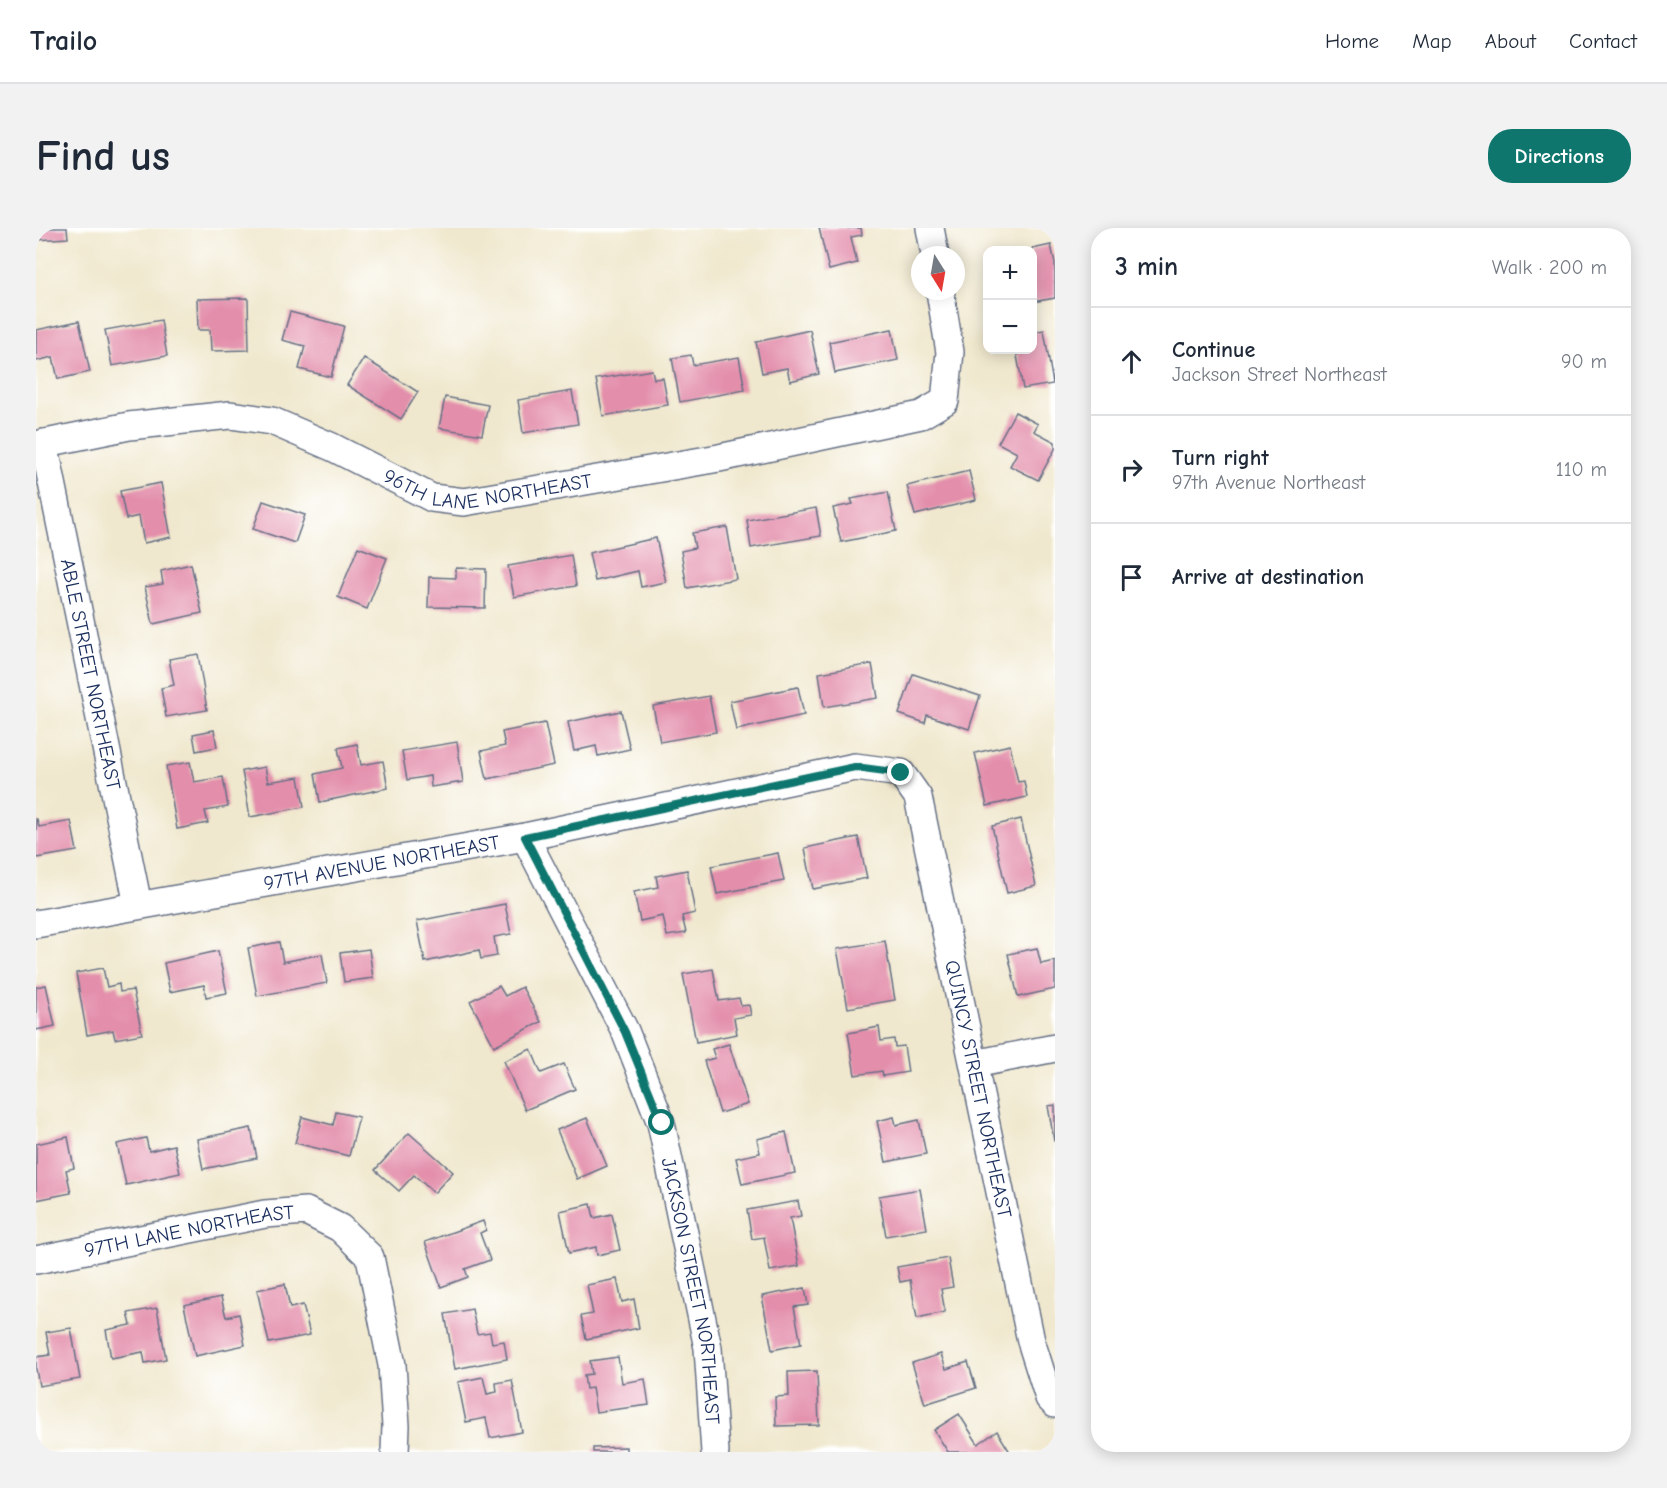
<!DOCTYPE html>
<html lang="en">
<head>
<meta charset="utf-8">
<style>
	:root { --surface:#fff; --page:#f2f2f3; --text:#1f2937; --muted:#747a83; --line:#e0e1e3; --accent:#0f766e }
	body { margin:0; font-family:"Comic Neue",sans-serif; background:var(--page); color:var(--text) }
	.controls { position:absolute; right:18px; top:18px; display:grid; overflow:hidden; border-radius:12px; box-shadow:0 3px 15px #0003 }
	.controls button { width:54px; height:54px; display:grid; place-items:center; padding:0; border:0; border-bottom:2px solid var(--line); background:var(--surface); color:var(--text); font:30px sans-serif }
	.compass { position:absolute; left:875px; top:18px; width:54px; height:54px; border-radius:50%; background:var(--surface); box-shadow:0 3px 15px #0003; rotate:169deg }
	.stop { position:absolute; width:18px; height:18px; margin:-14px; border:4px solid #0f766e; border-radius:50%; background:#fff }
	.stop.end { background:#0f766e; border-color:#fff; box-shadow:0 2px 6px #0008 }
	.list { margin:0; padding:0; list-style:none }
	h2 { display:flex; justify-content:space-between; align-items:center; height:78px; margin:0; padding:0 24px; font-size:26px }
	h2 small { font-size:20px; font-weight:400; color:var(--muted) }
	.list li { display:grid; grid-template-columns:39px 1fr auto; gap:18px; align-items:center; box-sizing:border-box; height:108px; padding:0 24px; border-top:2px solid var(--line) }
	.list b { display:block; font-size:22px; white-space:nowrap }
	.list p { margin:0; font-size:20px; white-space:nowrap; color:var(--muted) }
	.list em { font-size:20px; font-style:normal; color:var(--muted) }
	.icon { flex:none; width:33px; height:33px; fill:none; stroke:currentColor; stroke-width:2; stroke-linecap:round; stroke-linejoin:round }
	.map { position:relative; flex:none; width:1019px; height:1224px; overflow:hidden; border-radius:24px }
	header { display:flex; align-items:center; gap:36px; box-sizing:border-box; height:84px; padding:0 30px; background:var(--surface); border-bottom:2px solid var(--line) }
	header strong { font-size:28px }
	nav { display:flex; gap:33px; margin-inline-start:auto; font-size:21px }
	.intro { display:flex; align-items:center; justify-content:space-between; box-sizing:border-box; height:144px; padding:0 36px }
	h1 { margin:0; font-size:42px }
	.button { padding:15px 27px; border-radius:24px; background:var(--accent); color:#fff; font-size:21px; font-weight:700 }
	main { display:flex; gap:36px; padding:0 36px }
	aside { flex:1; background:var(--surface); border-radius:24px; box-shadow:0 3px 15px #0003 }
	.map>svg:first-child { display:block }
</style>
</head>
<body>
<header>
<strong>Trailo</strong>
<nav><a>Home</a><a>Map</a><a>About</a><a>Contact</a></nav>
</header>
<div class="intro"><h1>Find us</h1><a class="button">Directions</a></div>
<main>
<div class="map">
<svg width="1019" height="1224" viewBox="0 0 1019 1224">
	<rect width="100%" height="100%" fill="#fff"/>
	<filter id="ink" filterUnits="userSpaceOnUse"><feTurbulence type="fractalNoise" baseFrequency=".0167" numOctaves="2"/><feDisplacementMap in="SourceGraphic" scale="12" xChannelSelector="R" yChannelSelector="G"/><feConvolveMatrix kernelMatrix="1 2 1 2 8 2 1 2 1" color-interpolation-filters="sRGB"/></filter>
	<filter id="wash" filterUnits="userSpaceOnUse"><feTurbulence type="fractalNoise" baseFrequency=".008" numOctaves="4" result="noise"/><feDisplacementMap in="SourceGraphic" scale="24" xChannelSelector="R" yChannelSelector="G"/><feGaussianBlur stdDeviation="1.35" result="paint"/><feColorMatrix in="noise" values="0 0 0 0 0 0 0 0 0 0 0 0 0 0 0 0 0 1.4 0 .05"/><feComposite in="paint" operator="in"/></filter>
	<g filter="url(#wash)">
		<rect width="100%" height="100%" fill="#f0e8ce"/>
		<g id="blocks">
			<!-- building -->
			<g fill="#e38eab">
				<path d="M0,0H31L32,10L0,12Z"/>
				<path d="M783,0H825L826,7L815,9L821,35L793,42Z"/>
				<path d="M1015,17L1019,35V70L996,74V21Z"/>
				<path d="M212,70L213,122L175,123L174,102H162L161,71Z"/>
				<path d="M254,84L308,98L295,149L263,141L269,118L246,112Z"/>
				<path d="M125,92L131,128L76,138L69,102Z"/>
				<path d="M43,93L54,144L22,151L17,129L0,133V102Z"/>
				<path d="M856,101L862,132L799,145L793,114Z"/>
				<path d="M774,102L783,146L754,153L751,140L726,145L720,114Z"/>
				<path d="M1008,102L1017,156L987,161L980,122H996V104Z"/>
				<path d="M655,127L657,137L703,129L709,162L644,174L636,130Z"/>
				<path d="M328,130L382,164L365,191L311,157Z"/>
				<path d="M616,142L618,151L627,150L632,177L567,188L560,151Z"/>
				<path d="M536,163L542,196L487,205L482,172Z"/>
				<path d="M409,169L452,177L446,207L403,200Z"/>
				<path d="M979,184L1002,196L998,203L1019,214V221L1002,252L974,238L981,225L962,215Z"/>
				<path d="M933,243L940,272L879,287L871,258Z"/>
				<path d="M125,255L135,309L108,315L103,288L90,291L84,263Z"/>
				<path d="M852,264L860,303L805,314L797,280L817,276L815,271Z"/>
				<path d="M227,273L269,287L259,315L217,301Z"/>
				<path d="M780,280L785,308L715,320L711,292Z"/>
				<path d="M691,299L700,351L651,360L645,323L659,320L656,305Z"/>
				<path d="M620,310L630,354L605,359L602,343L559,353L553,325Z"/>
				<path d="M322,319L351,330L331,381L302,369Z"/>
				<path d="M535,327L540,358L478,369L472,338Z"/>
				<path d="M155,336L166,385L117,396L109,359L127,356L125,343Z"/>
				<path d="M420,340L450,341L449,380L392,379L393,349L420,350Z"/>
				<path d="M162,426L171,482L130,489L125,460L138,457L133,431Z"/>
				<path d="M836,436L842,470L788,479L783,445Z"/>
				<path d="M877,446L944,468L933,501L891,487L889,495L863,486Z"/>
				<path d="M762,459L768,487L700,502L694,473Z"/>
				<path d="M673,468L680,504L624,514L617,478Z"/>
				<path d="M585,483L594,521L562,528L560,518L538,523L532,494Z"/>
				<path d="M509,495L518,537L451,551L445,523L469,518L466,504Z"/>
				<path d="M178,502L181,519L160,523L157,506Z"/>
				<path d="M421,514L427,554L395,559L394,548L371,552L366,523Z"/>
				<path d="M321,516L325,537L347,533L352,560L284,574L279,546L306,540L302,520Z"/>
				<path d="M974,517L982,554L988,553L991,569L951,578L939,525Z"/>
				<path d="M154,534L158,554L187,549L192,579L169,583L172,595L141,601L130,538Z"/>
				<path d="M229,539L232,554L263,549L268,579L214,589L206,543Z"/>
				<path d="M0,591H1L3,599L35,593L41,623L0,630Z"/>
				<path d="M985,591L1000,658L971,665L956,598Z"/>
				<path d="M822,609L831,650L777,661L769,620Z"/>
				<path d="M742,625L748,653L681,666L675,638Z"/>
				<path d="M651,642L659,685L646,688L650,705L631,708L627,688L604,693L598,664L622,659L620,648Z"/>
				<path d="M469,676L475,706L458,709L461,728L445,731L443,722L389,734L381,693Z"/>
				<path d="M849,713L859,772L812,780L801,721Z"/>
				<path d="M243,714L247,734L286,726L291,755L221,768L212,720Z"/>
				<path d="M1001,720L1005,736L1019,733V761L982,769L972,726Z"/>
				<path d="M333,721L337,750L308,754L304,725Z"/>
				<path d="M182,723L191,765L170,769L168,757L134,764L128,735Z"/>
				<path d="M67,740L71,759L83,756L84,764L97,762L106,806L79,811L77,802L51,807L40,745Z"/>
				<path d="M677,741L683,773L703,770L705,778L713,777L715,787L698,790L701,806L660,814L647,746Z"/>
				<path d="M10,757L19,798L0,802V759Z"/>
				<path d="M463,758L469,768L486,759L505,794L458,818L434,773Z"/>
				<path d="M843,799L845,813L858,811L859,819L868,818L872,844L847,848L846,843L819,847L812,805Z"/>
				<path d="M693,816L712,876L684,885L668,833L679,830L676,821Z"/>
				<path d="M495,821L505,845L528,836L539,861L489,882L468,833Z"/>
				<path d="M1019,877V913H1018L1012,878Z"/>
				<path d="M300,884L323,889L313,928L259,915L266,889L297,897Z"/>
				<path d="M858,889L860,897L883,892L890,926L850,934L841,893Z"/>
				<path d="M551,890L571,938L541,951L521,902Z"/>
				<path d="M215,900L221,930L167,941L161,911Z"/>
				<path d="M750,904L759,945L706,956L700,930L724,925L721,911Z"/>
				<path d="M373,905L417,944L398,965L378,947L363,963L339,942Z"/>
				<path d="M32,909L38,940L30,942L35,965L0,972V916Z"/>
				<path d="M110,910L113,923L138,917L144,945L90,957L81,916Z"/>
				<path d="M884,961L891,1001L850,1008L843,968Z"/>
				<path d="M762,973L765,988L754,990L763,1038L734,1043L728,1009L716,1011L711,982Z"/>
				<path d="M555,976L558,990L576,986L584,1022L561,1027L560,1019L533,1025L524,983Z"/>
				<path d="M447,993L450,1002L444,1005L454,1032L429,1041L432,1049L405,1059L389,1014Z"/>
				<path d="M912,1030L917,1059L905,1061L909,1084L881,1090L874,1052L864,1054L861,1039Z"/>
				<path d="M581,1051L586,1074L598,1071L603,1100L550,1111L545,1088L557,1086L551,1057Z"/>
				<path d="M249,1056L254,1080L267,1077L274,1107L233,1115L221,1062Z"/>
				<path d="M769,1060L772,1077L758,1079L765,1116L736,1122L726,1068Z"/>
				<path d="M185,1069L190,1089L203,1086L209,1117L159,1128L148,1077Z"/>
				<path d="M121,1080L130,1131L109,1135L107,1124L75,1130L70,1102L95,1097L92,1085Z"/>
				<path d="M436,1081L441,1106L454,1104L456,1115L468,1113L471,1131L419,1141L409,1086Z"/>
				<path d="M35,1100L44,1151L3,1158L0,1141V1129L14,1127L10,1104Z"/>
				<path d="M905,1126L910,1141L932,1134L940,1160L889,1176L876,1135Z"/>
				<path d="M582,1129L586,1155L609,1151L613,1177L560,1184L556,1160L550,1161L548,1147L556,1146L554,1133Z"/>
				<path d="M781,1143L783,1197L740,1198L739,1169L753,1168L752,1144Z"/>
				<path d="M447,1149L451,1166L461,1164L460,1155L476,1152L486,1204L454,1210L450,1190L430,1194L422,1154Z"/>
				<path d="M923,1186L942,1216L961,1203L974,1224H912L898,1202Z"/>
				<path d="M590,1219V1224H557V1220Z"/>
			</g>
		</g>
	</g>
	<g filter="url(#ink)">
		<use href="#blocks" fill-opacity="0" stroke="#667085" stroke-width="1.5"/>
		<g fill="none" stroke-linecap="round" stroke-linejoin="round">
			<defs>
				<g id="minor">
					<path d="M894,0L899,27"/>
					<path id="s1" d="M8,215L102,677"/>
					<path id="s2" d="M0,217L93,198L194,187L236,193L296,219L396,270L428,274L683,230L885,187L909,173L914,124L904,63"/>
					<path id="s3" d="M489,609L589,803L625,895L672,1120L679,1224"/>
					<path id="s4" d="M0,696L489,609L819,539L865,545L882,569L995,1113L1013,1170L1019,1176"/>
					<path d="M938,836L1019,820"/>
					<path id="s5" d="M0,1032L229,986L270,983L304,1000L334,1029L356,1137L360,1198L359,1224"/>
				</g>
			</defs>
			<!-- minor casing -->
			<use href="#minor" stroke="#667085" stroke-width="30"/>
			<!-- minor -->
			<use href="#minor" stroke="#fff" stroke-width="27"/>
		</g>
	</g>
	<g fill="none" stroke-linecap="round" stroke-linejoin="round" filter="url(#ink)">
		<!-- route -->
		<path stroke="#0f766e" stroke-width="8" d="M626,895L589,804L489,609L819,539L865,545"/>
	</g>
	<g text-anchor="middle" stroke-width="6" stroke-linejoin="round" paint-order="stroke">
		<!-- street labels -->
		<g font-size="20" fill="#1b2f5e" stroke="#fff">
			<text dy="7" stroke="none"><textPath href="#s2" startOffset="471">96TH LANE NORTHEAST</textPath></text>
			<text dy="7" stroke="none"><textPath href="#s1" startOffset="236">ABLE STREET NORTHEAST</textPath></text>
			<text dy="7" stroke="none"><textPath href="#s4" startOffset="351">97TH AVENUE NORTHEAST</textPath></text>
			<text dy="7" stroke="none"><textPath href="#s4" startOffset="1208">QUINCY STREET NORTHEAST</textPath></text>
			<text dy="7" stroke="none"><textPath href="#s5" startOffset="156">97TH LANE NORTHEAST</textPath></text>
			<text dy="7" stroke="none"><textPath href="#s3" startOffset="488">JACKSON STREET NORTHEAST</textPath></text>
		</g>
	</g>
</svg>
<div class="controls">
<button>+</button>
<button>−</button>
</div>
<svg class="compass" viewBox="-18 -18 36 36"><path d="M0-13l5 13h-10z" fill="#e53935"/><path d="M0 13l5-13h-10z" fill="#747a83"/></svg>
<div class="stop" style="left:626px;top:895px"></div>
<div class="stop end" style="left:865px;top:545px"></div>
</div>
<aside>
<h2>3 min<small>Walk · 200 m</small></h2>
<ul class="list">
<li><svg class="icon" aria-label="ahead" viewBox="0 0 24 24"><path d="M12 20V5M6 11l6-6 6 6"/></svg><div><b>Continue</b><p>Jackson Street Northeast</p></div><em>90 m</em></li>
<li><svg class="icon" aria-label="right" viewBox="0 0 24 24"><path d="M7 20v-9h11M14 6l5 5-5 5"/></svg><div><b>Turn right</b><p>97th Avenue Northeast</p></div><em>110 m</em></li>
<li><svg class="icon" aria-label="arrive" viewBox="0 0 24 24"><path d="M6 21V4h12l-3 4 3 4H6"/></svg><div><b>Arrive at destination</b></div></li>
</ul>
</aside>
</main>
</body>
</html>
